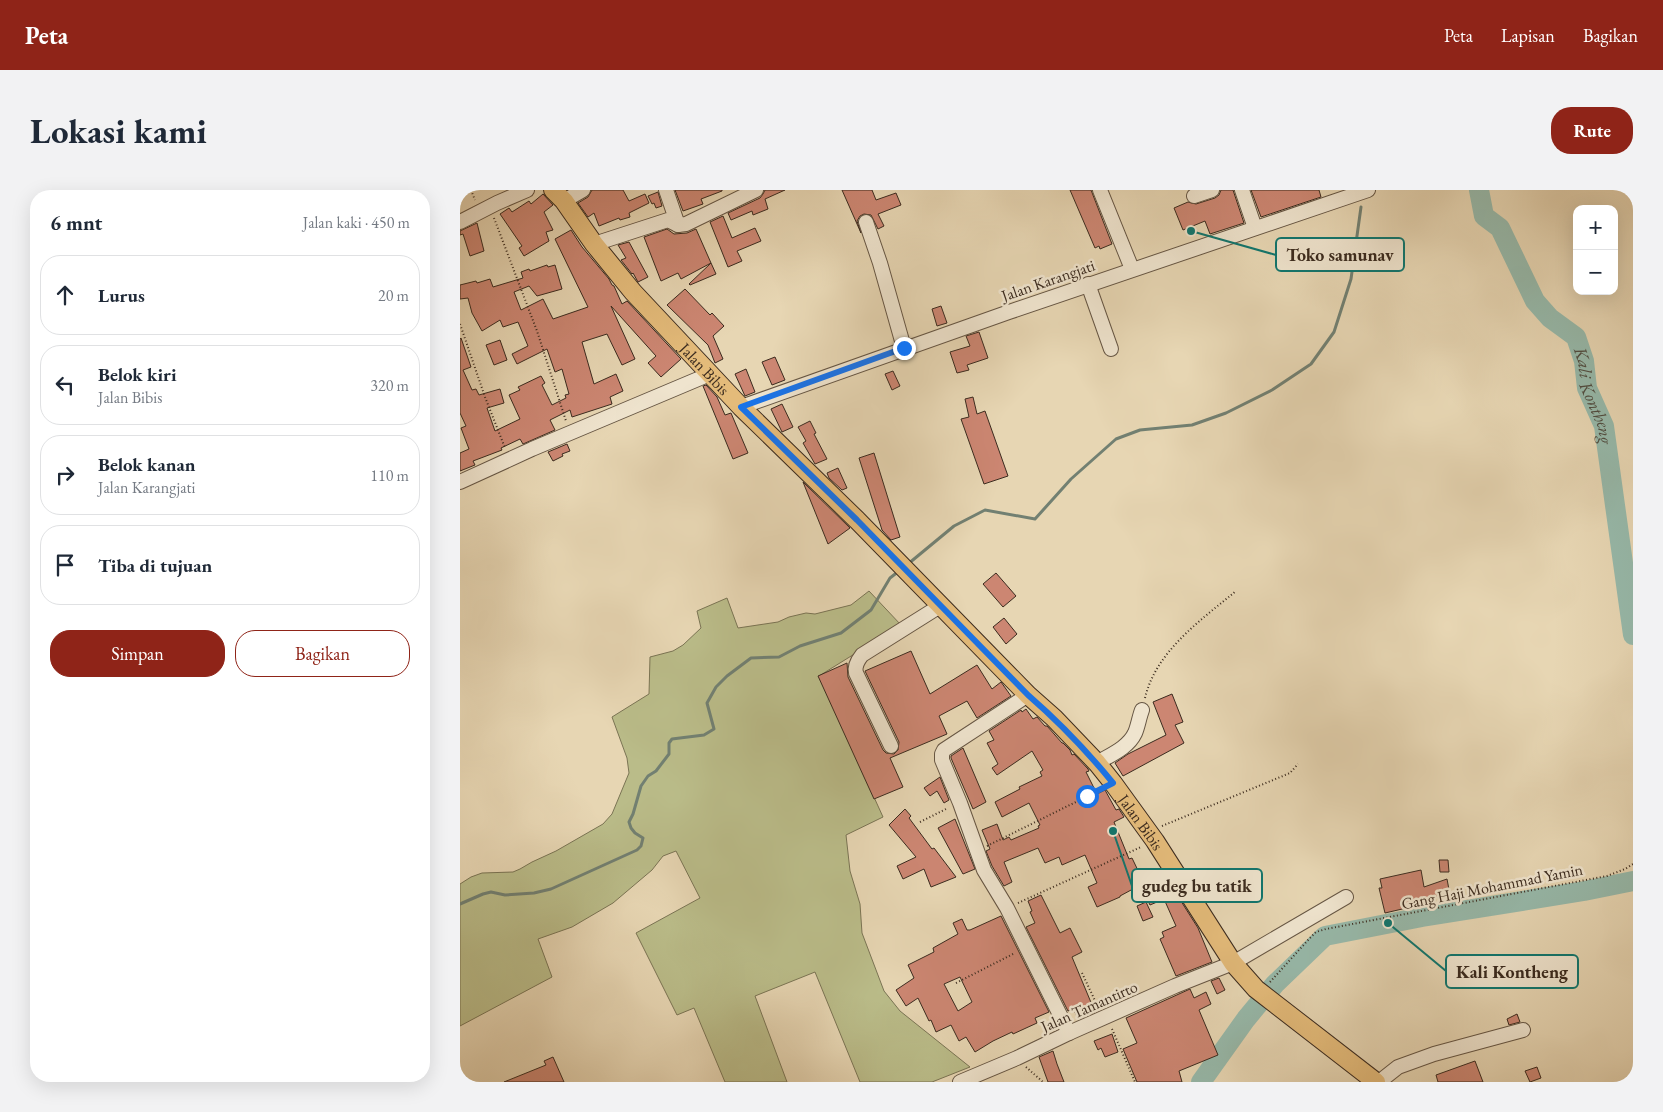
<!DOCTYPE html>
<html lang="id">
<head>
<meta charset="utf-8">
<style>
	:root { --surface:#fff; --page:#f2f2f3; --text:#1f2937; --muted:#747a83; --line:#e0e1e3; --accent:#8f2418 }
	body { margin:0; font-family:"EB Garamond",serif; background:var(--page); color:var(--text) }
	.controls { position:absolute; right:15px; top:15px; display:grid; overflow:hidden; border-radius:10px; box-shadow:0 5px 20px #0002 }
	.controls button { width:45px; height:45px; display:grid; place-items:center; padding:0; border:0; border-bottom:1px solid var(--line); background:var(--surface); color:var(--text); font:25px sans-serif }
	.stop { position:absolute; width:15px; height:15px; margin:-11px; border:4px solid #1a73e8; border-radius:50%; background:#fff }
	.stop.end { background:#1a73e8; border-color:#fff; box-shadow:0 1px 5px #0008 }
	.list { margin:0; padding:0; list-style:none }
	h2 { display:flex; justify-content:space-between; align-items:center; height:65px; margin:0; padding:0 20px; font-size:21px }
	h2 small { font-size:16px; font-weight:400; color:var(--muted) }
	.list li { display:grid; grid-template-columns:32px 1fr auto; gap:15px; align-items:center; box-sizing:border-box; height:80px; margin:0 10px 10px; padding:0 10px; border:1px solid var(--line); border-radius:20px }
	.list b { display:block; font-size:19px; white-space:nowrap }
	.list p { margin:0; font-size:16px; white-space:nowrap; color:var(--muted) }
	.list em { font-size:16px; font-style:normal; color:var(--muted) }
	.actions { display:flex; gap:10px; padding:15px 20px }
	.actions a { flex:1; padding:11px 0; border:1px solid var(--accent); border-radius:20px; text-align:center; font-size:18px; color:var(--accent) }
	.actions .main { background:var(--accent); color:#fff }
	.icon { flex:none; width:28px; height:28px; fill:none; stroke:currentColor; stroke-width:2; stroke-linecap:round; stroke-linejoin:round }
	.map { position:relative; flex:none; width:1173px; height:892px; overflow:hidden; border-radius:20px }
	header { display:flex; align-items:center; gap:30px; box-sizing:border-box; height:70px; padding:0 25px; background:var(--accent); color:#fff }
	header strong { font-size:24px }
	nav { display:flex; gap:28px; margin-inline-start:auto; font-size:18px }
	.intro { display:flex; align-items:center; justify-content:space-between; box-sizing:border-box; height:120px; padding:0 30px }
	h1 { margin:0; font-size:35px }
	.button { padding:12px 22px; border-radius:20px; background:var(--accent); color:#fff; font-size:18px; font-weight:700 }
	main { display:flex; gap:30px; padding:0 30px }
	aside { flex:1; background:var(--surface); border-radius:20px; box-shadow:0 5px 20px #0002 }
	.map>svg:first-child { display:block }
</style>
</head>
<body>
<header>
<strong>Peta</strong>
<nav><a>Peta</a><a>Lapisan</a><a>Bagikan</a></nav>
</header>
<div class="intro"><h1>Lokasi kami</h1><a class="button">Rute</a></div>
<main>
<aside>
<h2>6 mnt<small>Jalan kaki · 450 m</small></h2>
<ul class="list">
<li><svg class="icon" aria-label="ahead" viewBox="0 0 24 24"><path d="M12 20V5M6 11l6-6 6 6"/></svg><div><b>Lurus</b></div><em>20 m</em></li>
<li><svg class="icon" aria-label="left" viewBox="0 0 24 24"><path d="M17 20v-9H6M10 6l-5 5 5 5"/></svg><div><b>Belok kiri</b><p>Jalan Bibis</p></div><em>320 m</em></li>
<li><svg class="icon" aria-label="right" viewBox="0 0 24 24"><path d="M7 20v-9h11M14 6l5 5-5 5"/></svg><div><b>Belok kanan</b><p>Jalan Karangjati</p></div><em>110 m</em></li>
<li><svg class="icon" aria-label="arrive" viewBox="0 0 24 24"><path d="M6 21V4h12l-3 4 3 4H6"/></svg><div><b>Tiba di tujuan</b></div></li>
</ul>
<div class="actions"><a class="main">Simpan</a><a>Bagikan</a></div>
</aside>
<div class="map">
<svg width="1173" height="892" viewBox="0 0 1173 892">
	<rect width="100%" height="100%" fill="#e7d6b3"/>
	<filter id="stains"><feTurbulence type="fractalNoise" baseFrequency=".004" numOctaves="4"/><feColorMatrix values="0 0 0 0 .2 0 0 0 0 .09 0 0 0 0 .02 0 0 0 .5 -.17"/></filter>
	<radialGradient id="worn" r=".72"><stop offset=".6" stop-color="#630" stop-opacity="0"/><stop offset="1" stop-color="#630" stop-opacity=".3"/></radialGradient>
	<!-- green -->
	<path fill="#babc89" stroke="#7a7454" d="M409,401L441,435L359,486L423,627L386,645L390,681L400,714L402,743L424,801L440,821L510,877L472,892H400L355,782L295,806L327,892H265L234,818L217,825L176,743L240,708L216,661L203,666L192,680L153,713L112,737L78,749L92,787L0,836V694L11,687L22,683L53,682L60,679L72,672L96,661L143,634L152,624L169,583L167,568L152,527L189,504L190,467L213,461L223,455L241,438L237,421L267,408L278,438L318,432L329,427L346,423L355,424L391,415Z"/>
	<g fill="none" stroke-linecap="round" stroke-linejoin="round">
		<!-- stream -->
		<g stroke="#728072" stroke-width="3">
			<path d="M448,374L494,336L525,320L575,329L611,289L656,249L680,240L732,235L766,223L812,200L851,174L874,142L891,89L901,17"/>
			<path d="M0,714L23,704L31,702L45,705L74,703L91,699L177,660L181,656L183,648L175,643L171,638L169,632L173,624L181,596L188,586L196,581L209,564V553L212,549L244,545L254,539L247,513L256,497L267,486L291,468L319,467L340,456L381,443L411,420L430,388L439,381"/>
		</g>
		<!-- river -->
		<g stroke="#97b9aa" stroke-width="20">
			<path id="s1" d="M1019,0L1024,26L1040,38L1075,111L1090,128L1116,147L1124,171L1127,198L1144,236L1173,445"/>
			<path d="M741,892L786,829L815,794L865,746L962,727L1124,701L1173,691"/>
		</g>
	</g>
	<!-- building -->
	<g fill="#cc8672" stroke="#3b2b1f" fill-rule="evenodd">
		<path d="M132,0H163L169,11L185,4L189,13L169,23L170,27L160,30L159,28L139,36L134,23L128,27L118,13L128,7Z"/>
		<path d="M215,0H262V1L241,9L243,14L223,21Z"/>
		<path d="M305,0H325L305,9L308,19L293,25L292,21L271,30L268,23L300,8L303,4Z"/>
		<path d="M382,0H412L416,10L436,3L441,15L418,24L424,36L418,39L411,25L404,24L400,26L397,31L401,43Z"/>
		<path d="M610,0H631L652,54L640,59L639,56L635,58Z"/>
		<path d="M761,0H773L784,33L750,44L745,31L723,40L714,18L728,12L736,14L755,8L759,5Z"/>
		<path d="M791,0H859L861,7L801,27Z"/>
		<path d="M198,2L202,16L196,18L194,13L192,14L188,6Z"/>
		<path d="M83,4L93,15L84,22L93,40L86,42L89,51L64,66L59,58L62,56L40,24L49,18L52,22L69,11L71,14Z"/>
		<path d="M263,26L272,48L295,38L301,51L277,61L282,71L268,77L250,32Z"/>
		<path d="M17,33L24,61L10,66L3,44L0,45V41Z"/>
		<path d="M207,39L214,44L227,43L236,39L251,73L221,89L218,83L201,91L184,47Z"/>
		<path d="M111,40L122,57L149,89L152,95L154,96L162,114L167,111L221,169L201,187L188,173L196,166L151,116L175,169L162,175L147,144L122,152L134,194L156,184L163,201L150,207L152,214L112,227L110,220L90,230L95,240L63,254L60,249L41,258L42,260L13,271L15,275L0,281V263L9,259L1,238L6,236L0,223V149L1,148L11,177L3,180L12,200L16,199L19,205L40,199L44,213L27,218L35,241L60,229L49,205L60,200L58,197L81,186L85,193L82,195L92,215L106,208L105,205L109,204L102,179L95,182L87,159L57,174L52,164L68,156L58,132L43,137L40,130L22,141L12,123L8,108L0,109V95L16,91L17,93L30,89L33,97L63,88L61,82L69,79L70,81L87,75L88,77L95,75L102,99L77,106L69,96L54,102L61,120L83,109L93,129L128,117L95,49Z"/>
		<path d="M169,52L188,87L178,92L173,83L172,84L161,70L166,68L158,55Z"/>
		<path d="M251,73L256,84L230,95L229,94Z"/>
		<path d="M225,99L250,125L252,123L264,136L253,146L263,169L255,173L248,155L207,115Z"/>
		<path d="M481,116L487,133L477,136L472,119Z"/>
		<path d="M519,142L528,168L507,175L509,180L497,183L490,162L510,156L506,146Z"/>
		<path d="M40,150L47,170L34,175L26,155Z"/>
		<path d="M315,167L325,190L312,195L302,172Z"/>
		<path d="M286,179L295,202L285,206L275,184Z"/>
		<path d="M433,181L440,196L432,200L425,184Z"/>
		<path d="M246,195L257,207L265,225L271,223L288,263L273,269L243,196Z"/>
		<path d="M513,207L517,224L525,221L548,286L524,294L501,229L509,227L505,209Z"/>
		<path d="M322,214L333,237L322,242L311,219Z"/>
		<path d="M350,231L356,243L354,244L367,269L355,274L343,253L346,251L338,237Z"/>
		<path d="M107,254L110,261L102,264L103,266L93,271L88,262Z"/>
		<path d="M414,263L440,347L431,350L422,340L399,268Z"/>
		<path d="M378,278L387,298L382,300L369,288L367,283Z"/>
		<path d="M343,292L390,338L368,354Z"/>
		<path d="M536,383L556,406L543,417L523,394Z"/>
		<path d="M544,428L557,444L546,454L533,437Z"/>
		<path d="M451,461L470,504L517,475L532,499L541,492L551,506L517,528L507,511L479,526L487,544L430,568L443,597L414,609L358,486L387,473L388,487L423,560L426,563L434,564L438,560L439,552L405,481Z"/>
		<path d="M712,504L723,532L715,535L724,553L663,586L655,573L668,564L706,545L693,512Z"/>
		<path d="M566,519L573,529L577,527L585,536H587L602,553H603L610,560L612,565L614,564L628,579L629,581L626,582L637,604L645,600L656,620L659,619L664,627L654,632L669,669L672,668L684,693L660,706V707L637,717L628,697L637,693L625,665L602,675L599,667L585,673L578,658L544,672L552,692L544,696L532,676L526,661L530,659L522,640L537,634L543,650L549,647L551,650L579,638L578,636L580,635L569,613L542,627L535,612L560,599L559,597L582,586L580,582L583,580L572,561L537,585L532,578L538,574L527,553L534,550L529,541L561,520L562,522Z"/>
		<path d="M503,558L526,612L513,619L491,568V566Z"/>
		<path d="M480,587L489,610L484,613L477,601L470,606L464,598Z"/>
		<path d="M445,619L451,626L449,628L472,659L474,658L496,687L471,697L464,679L443,689L437,676L456,667L429,635Z"/>
		<path d="M495,629L515,679L503,684L478,638Z"/>
		<path d="M979,670H988L989,682H980Z"/>
		<path d="M961,680L964,697L987,689L990,705L967,708L968,713L925,723L919,698H922L920,689Z"/>
		<path d="M705,686L738,738L752,772L716,786L700,749L704,747L702,742L716,736L704,709L690,715L681,697Z"/>
		<path d="M581,705L600,743L610,738L622,762L612,767L635,822L619,829L613,819L608,821L566,737L575,733L570,722L572,721L568,711Z"/>
		<path d="M686,712L693,727L683,731L677,716Z"/>
		<path d="M541,726L589,822L575,828L577,833L553,844L552,842L533,851L515,862L506,847L499,851L491,835L476,842L471,830L469,831L458,808L446,816L436,800L454,788L448,775L474,762L473,758L498,744L493,733L502,729L507,740H510ZM500,787L512,812L498,821L484,794Z"/>
		<path d="M759,788L765,800L757,804L751,791Z"/>
		<path d="M730,799L734,808L746,802L751,814L739,820L758,865L719,881L722,892H677L663,859L677,853L666,828Z"/>
		<path d="M1057,824L1060,832L1049,835L1047,829Z"/>
		<path d="M652,844L658,862L645,867L641,858L638,860L634,851Z"/>
		<path d="M593,861L597,874L604,892H588L584,881L579,867Z"/>
		<path d="M93,867L104,892H44L86,875L84,871Z"/>
		<path d="M1015,871L1023,892H978L976,885Z"/>
		<path d="M1077,877L1081,888L1070,892L1065,881Z"/>
	</g>
	<g fill="none" stroke-linecap="round" stroke-linejoin="round">
		<defs>
			<g id="minor">
				<path d="M206,0L218,35"/>
				<path d="M640,0L672,79"/>
				<path d="M782,0L795,38"/>
				<path d="M734,6L752,0"/>
				<path d="M104,11L123,0"/>
				<path d="M0,32L37,13L67,0"/>
				<path d="M406,32L420,73L444,158"/>
				<path d="M134,54L208,30L218,35L226,34L296,0"/>
				<path d="M628,94L651,159"/>
				<path d="M281,217L549,122L908,0"/>
				<path d="M0,292L72,259L250,184"/>
				<path d="M568,505L484,560L482,564V570L500,613L524,680L547,718L609,843"/>
				<path d="M431,556L396,483C394,476 398,470 402,465L480,416"/>
				<path d="M637,573C650,565 668,558 675,543C678,536 679,528 682,520"/>
				<path d="M500,892L557,868L609,843L715,796L773,773L886,707"/>
				<path d="M919,892L938,877L974,864L1063,840"/>
			</g>
			<g id="major">
				<path id="s2" d="M93,0L104,11L134,54L173,102L250,184L281,217L397,330L568,505L594,528L637,573L653,593L695,651L773,773L796,799L916,892"/>
			</g>
		</defs>
		<!-- minor casing -->
		<use href="#minor" stroke="#665644" stroke-width="16"/>
		<!-- major casing -->
		<use href="#major" stroke="#3b2b1f" stroke-width="20"/>
		<!-- path -->
		<g stroke="#3b2b1f" stroke-width="2" stroke-dasharray="1 2.5" stroke-linecap="butt">
			<path d="M11,0L15,10"/>
			<path d="M34,28L77,141L106,231"/>
			<path d="M0,134L25,207L45,258"/>
			<path d="M685,508C696,461 741,430 776,401"/>
			<path d="M460,632L488,618"/>
			<path d="M702,636L830,583L838,574"/>
			<path d="M527,656L640,600"/>
			<path d="M558,713L681,657"/>
			<path d="M622,783L638,817"/>
			<path d="M810,792L849,749L856,742L866,739L1147,686L1165,679L1173,674"/>
			<path d="M496,793L555,763"/>
			<path d="M652,839L675,892"/>
			<path d="M566,877L583,892"/>
		</g>
		<!-- minor -->
		<use href="#minor" stroke="#efe4ce" stroke-width="14"/>
		<!-- major -->
		<use href="#major" stroke="#e4bb7a" stroke-width="18"/>
	</g>
	<g fill="none" stroke-linecap="round" stroke-linejoin="round">
		<!-- route -->
		<path stroke="#1a73e8" stroke-width="6" d="M444,158L281,217L397,330L568,505C599,532 627,561 653,593L627,606"/>
	</g>
	<g text-anchor="middle" stroke-width="5" stroke-linejoin="round" paint-order="stroke">
		<!-- street labels -->
		<g font-size="16" fill="#3b2b1f" stroke="#efe4ce">
			<text transform="translate(588 90) rotate(-19)" y="6">Jalan Karangjati</text>
			<text dy="6" stroke="none"><textPath href="#s2" startOffset="235">Jalan Bibis</textPath></text>
			<text dy="6" stroke="none"><textPath href="#s2" startOffset="865">Jalan Bibis</textPath></text>
			<text transform="translate(1032 696) rotate(-11)" y="6">Gang Haji Mohammad Yamin</text>
			<text transform="translate(629 816) rotate(-24)" y="6">Jalan Tamantirto</text>
		</g>
		<!-- water labels -->
		<g font-size="18" font-style="italic" fill="#524e42" stroke="#efe4ce">
			<text dy="6" stroke="none"><textPath href="#s1" startOffset="244">Kali Kontheng</textPath></text>
		</g>
	</g>
	<!-- callouts -->
	<path fill="none" stroke="#0f766e" stroke-width="2" d="M731 41L816 65M653 641L672 696M928 733L986 781"/>
	<g fill="#0f766e" stroke="#efe4ce" stroke-width="2">
		<circle cx="731" cy="41" r="5"/>
		<circle cx="653" cy="641" r="5"/>
		<circle cx="928" cy="733" r="5"/>
	</g>
	<g fill="#efe4ce" stroke="#0f766e" stroke-width="2">
		<rect x="816" y="48" width="128" height="33" rx="5"/>
		<rect x="672" y="679" width="130" height="33" rx="5"/>
		<rect x="986" y="765" width="132" height="33" rx="5"/>
	</g>
	<g font-size="18" text-anchor="middle" font-weight="bold" fill="#3b2b1f">
		<text x="880" y="71">Toko samunav</text>
		<text x="737" y="702">gudeg bu tatik</text>
		<text x="1052" y="788">Kali Kontheng</text>
	</g>
	<rect width="100%" height="100%" filter="url(#stains)"/>
	<rect width="100%" height="100%" fill="url(#worn)"/>
</svg>
<div class="controls">
<button>+</button>
<button>−</button>
</div>
<div class="stop" style="left:627px;top:606px"></div>
<div class="stop end" style="left:444px;top:158px"></div>
</div>
</main>
</body>
</html>
